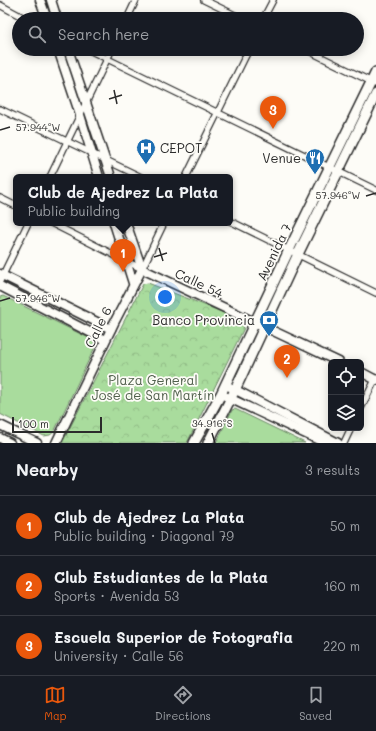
<!DOCTYPE html>
<html lang="en">
<head>
<meta charset="utf-8">
<style>
	:root { --surface:#171b24; --page:#242831; --text:#f1f3f6; --muted:#9ea1a6; --line:#363941; --accent:#ea580c }
	body { margin:0; font-family:Mali,sans-serif; background:var(--page); color:var(--text) }
	.controls { position:absolute; right:12px; bottom:12px; display:grid; overflow:hidden; border-radius:6px; box-shadow:0 2px 10px #0003 }
	.controls button { width:36px; height:36px; display:grid; place-items:center; padding:0; border:0; border-bottom:1px solid var(--line); background:var(--surface); color:var(--text); font:20px sans-serif }
	.scale { position:absolute; left:12px; bottom:10px; width:90px; box-sizing:border-box; padding-left:4px; border:2px solid #2b2b2b; border-top:0; font-size:11px; line-height:14px; white-space:nowrap; color:#2b2b2b; -webkit-text-stroke:3px #fdfcf7; paint-order:stroke }
	.you { position:absolute; left:165px; top:297px; width:14px; height:14px; margin:-10px; border:3px solid #fff; border-radius:50%; background:#1a73e8; box-shadow:0 0 0 6px #1a73e833 }
	.badge { display:grid; place-items:center; width:26px; height:26px; border-radius:50%; background:var(--accent); color:#fff; font-size:13px; font-weight:700 }
	.pin { position:absolute; translate:-50% -33px; filter:drop-shadow(0 1px 2px #0008) }
	.pin::after { content:''; position:absolute; top:21px; width:14px; height:12px; background:inherit; clip-path:polygon(0 0,100% 0,50% 100%) }
	.popup { position:absolute; left:13px; top:174px; width:220px; height:52px; box-sizing:border-box; display:grid; place-content:center; border-radius:6px; background:var(--surface); filter:drop-shadow(0 1px 3px #0005); font-size:13px; white-space:nowrap; color:var(--muted) }
	.popup b { font-size:15px; color:var(--text) }
	.popup::after { content:''; position:absolute; left:50%; top:100%; margin-left:-8px; border:8px solid transparent; border-top-color:var(--surface) }
	.list { margin:0; padding:0; list-style:none }
	h2 { display:flex; justify-content:space-between; align-items:center; height:52px; margin:0; padding:0 16px; font-size:17px }
	h2 small { font-size:13px; font-weight:400; color:var(--muted) }
	.list li { display:grid; grid-template-columns:26px 1fr auto; gap:12px; align-items:center; box-sizing:border-box; height:60px; padding:0 16px; border-top:1px solid var(--line) }
	.list b { display:block; font-size:15px; white-space:nowrap }
	.list p { margin:0; font-size:13px; white-space:nowrap; color:var(--muted) }
	.list em { font-size:13px; font-style:normal; color:var(--muted) }
	.icon { flex:none; width:22px; height:22px; fill:none; stroke:currentColor; stroke-width:2; stroke-linecap:round; stroke-linejoin:round }
	.map { position:relative; flex:none; width:376px; height:443px; overflow:hidden }
	.search { position:absolute; background:var(--surface); box-shadow:0 2px 10px #0003; left:12px; right:12px; top:12px; height:44px; display:flex; align-items:center; gap:10px; box-sizing:border-box; padding:0 14px; border-radius:22px; color:var(--muted); font-size:15px }
	.sheet { height:232px; background:var(--surface) }
	nav { display:flex; justify-content:space-around; align-items:center; box-sizing:border-box; height:56px; border-top:1px solid var(--line); background:var(--surface); font-size:11px; color:var(--muted) }
	nav a { display:grid; justify-items:center; gap:2px }
	nav .on { color:var(--accent) }
	.map>svg:first-child { display:block }
</style>
</head>
<body>
<div class="map">
<svg width="376" height="443" viewBox="0 0 376 443">
	<defs>
		<pattern id="park-crowns" width="20" height="18" patternUnits="userSpaceOnUse"><rect width="20" height="18" fill="#a9dc9d"/><path d="M2 6a3 3 0 1 1 6 0M12 15a3 3 0 1 1 6 0" fill="none" stroke="#92bd87"/></pattern>
	</defs>
	<rect width="100%" height="100%" fill="#fdfcf7"/>
	<filter id="ink" filterUnits="userSpaceOnUse"><feTurbulence type="fractalNoise" baseFrequency=".025" numOctaves="2"/><feDisplacementMap in="SourceGraphic" scale="8" xChannelSelector="R" yChannelSelector="G"/><feConvolveMatrix kernelMatrix="1 2 1 2 8 2 1 2 1" color-interpolation-filters="sRGB"/></filter>
	<g filter="url(#ink)">
		<!-- grass -->
		<g fill="#a9dc9d" stroke="#6a8464">
			<path d="M3,296L93,340L95,343V347L54,432L50,435L44,436L0,414V297Z"/>
			<path d="M235,409L305,443H216L232,410Z"/>
		</g>
		<!-- park -->
		<path fill="url(#park-crowns)" stroke="#6a8464" d="M148,283L240,319L244,328L187,443H62L143,284Z"/>
		<g fill="none" stroke-linecap="round" stroke-linejoin="round">
			<defs>
				<g id="street">
					<path d="M204,0L243,19"/>
					<path d="M0,5L26,19"/>
					<path d="M127,19L136,0"/>
					<path d="M263,19L273,0"/>
					<path d="M87,49L376,190"/>
					<path d="M305,49L376,84"/>
					<path d="M0,109L141,177"/>
					<path d="M50,177L112,49"/>
					<path d="M186,177L249,49"/>
					<path d="M0,198L16,206"/>
					<path d="M230,221L376,293"/>
					<path d="M51,223L142,269L164,223"/>
					<path d="M0,281L28,223"/>
					<path d="M361,408L376,378"/>
					<path d="M344,443L351,428"/>
				</g>
				<g id="secondary">
					<path d="M40,0L47,19"/>
					<path d="M51,0L57,19"/>
					<path d="M58,49L80,115L99,177"/>
					<path d="M68,49L111,177"/>
					<path d="M114,223L133,283"/>
					<path d="M126,223L142,269"/>
					<path d="M142,269L339,362"/>
					<path d="M0,274L111,329"/>
					<path d="M0,286L105,340"/>
					<path d="M361,372L376,380"/>
					<path d="M230,387L338,443"/>
					<path d="M225,396L325,443"/>
					<path d="M0,425L37,443"/>
					<path d="M0,438L10,443"/>
					<path d="M56,443L114,323L142,269"/>
				</g>
				<g id="primary">
					<path d="M194,443L221,394L289,250L376,72"/>
					<path d="M208,443L235,390L298,254L376,94"/>
				</g>
			</defs>
			<!-- street casing -->
			<use href="#street" stroke="#2b2b2b" stroke-width="8"/>
			<!-- secondary casing -->
			<use href="#secondary" stroke="#2b2b2b" stroke-width="11"/>
			<!-- primary casing -->
			<use href="#primary" stroke="#2b2b2b" stroke-width="12"/>
			<!-- street -->
			<use href="#street" stroke="#fdfcf7" stroke-width="5.5"/>
			<!-- secondary -->
			<use href="#secondary" stroke="#fdfcf7" stroke-width="8"/>
			<!-- primary -->
			<use href="#primary" stroke="#fdfcf7" stroke-width="9"/>
		</g>
	</g>
	<!-- ticks -->
	<path fill="none" stroke="#2b2b2b" stroke-width="1.5" d="M114,90L117,104M109,99L122,95M0,130L10,127M366,196L376,193M159,248L163,261M154,257L167,253M0,301L10,298M212,433L215,443"/>
	<!-- icons -->
	<defs>
		<symbol id="hospital-pin" viewBox="-11 -11 22 30"><path d="M0 17L-7.5 6A9.5 9.5 0 1 1 7.5 6Z" fill="#1f6fb2" stroke="#fdfcf7"/><path d="M-5-5h3v3.5h4V-5h3V5h-3V1.5h-4V5h-3Z" fill="#fff"/></symbol>
		<symbol id="restaurant-pin" viewBox="-11 -11 22 30"><path d="M0 17L-7.5 6A9.5 9.5 0 1 1 7.5 6Z" fill="#1f6fb2" stroke="#fdfcf7"/><path d="M-5-6h1v4h1v-4h1v4h1v-4h1v5L-1.5 .5V6h-2V.5L-5-1ZM5-6V6H3V1.5H1.5Q1.5-4 5-6Z" fill="#fff"/></symbol>
		<symbol id="bank-pin" viewBox="-11 -11 22 30"><path d="M0 17L-7.5 6A9.5 9.5 0 1 1 7.5 6Z" fill="#1f6fb2" stroke="#fdfcf7"/><path d="M-6-4H6V4H-6ZM0-2.3a2.3 2.3 0 1 0 0 4.6a2.3 2.3 0 1 0 0-4.6Z" fill="#fff"/></symbol>
	</defs>
	<g fill-rule="evenodd">
		<use href="#hospital-pin" x="135" y="137" width="22" height="30"/>
		<use href="#restaurant-pin" x="304" y="147" width="22" height="30"/>
		<use href="#bank-pin" x="258" y="309" width="22" height="30"/>
	</g>
	<g text-anchor="middle" stroke-width="3.5" stroke-linejoin="round" paint-order="stroke">
		<!-- poi labels -->
		<g font-size="13" fill="#2b2b2b" stroke="#fdfcf7" text-anchor="end">
			<text x="160" y="153" text-anchor="start">CEPOT</text>
			<text x="301" y="163">Venue</text>
			<text x="255" y="325">Banco Provincia</text>
		</g>
		<!-- street labels -->
		<g font-size="13" fill="#2b2b2b" stroke="#fdfcf7">
			<text transform="translate(274 252) rotate(-64)" y="5">Avenida 7</text>
			<text transform="translate(199 283) rotate(25)" y="5">Calle 54</text>
			<text transform="translate(98 327) rotate(-64)" y="5">Calle 6</text>
		</g>
		<!-- park labels -->
		<g font-size="13" fill="#51604d" stroke="#fdfcf7">
			<text x="153" y="385">Plaza General<tspan x="153" dy="15">José de San Martín</tspan></text>
		</g>
	</g>
	<g font-size="10" text-anchor="middle" fill="#2b2b2b" stroke="#fdfcf7" stroke-width="3.5" stroke-linejoin="round" paint-order="stroke">
		<text x="38" y="131">57.944°W</text>
		<text x="338" y="199">57.946°W</text>
		<text x="38" y="302">57.946°W</text>
		<text x="212" y="427">34.916°S</text>
	</g>
</svg>
<div class="controls">
<button><svg class="icon" aria-label="locate" viewBox="0 0 24 24"><circle cx="12" cy="12" r="6"/><path d="M12 2v4M12 18v4M2 12h4M18 12h4"/></svg></button>
<button><svg class="icon" aria-label="layers" viewBox="0 0 24 24"><path d="M12 4l9 5-9 5-9-5zM3 14l9 5 9-5"/></svg></button>
</div>
<div class="scale">100 m</div>
<div class="you"></div>
<div class="pin badge" style="left:123px;top:272px">1</div>
<div class="popup"><b>Club de Ajedrez La Plata</b>Public building</div>
<div class="pin badge" style="left:287px;top:378px">2</div>
<div class="pin badge" style="left:273px;top:129px">3</div>
<div class="search"><svg class="icon" aria-label="search" viewBox="0 0 24 24"><circle cx="10" cy="10" r="6"/><path d="M15 15l6 6"/></svg>Search here</div>
</div>
<section class="sheet">
<h2>Nearby<small>3 results</small></h2>
<ul class="list">
<li><span class="badge">1</span><div><b>Club de Ajedrez La Plata</b><p>Public building · Diagonal 79</p></div><em>50 m</em></li>
<li><span class="badge">2</span><div><b>Club Estudiantes de la Plata</b><p>Sports · Avenida 53</p></div><em>160 m</em></li>
<li><span class="badge">3</span><div><b>Escuela Superior de Fotografia</b><p>University · Calle 56</p></div><em>220 m</em></li>
</ul>
</section>
<nav>
<a class="on"><svg class="icon" aria-label="map" viewBox="0 0 24 24"><path d="M3 6l6-2 6 2 6-2v14l-6 2-6-2-6 2zM9 4v14M15 6v14"/></svg>Map</a>
<a><svg class="icon" aria-label="directions" viewBox="0 0 24 24"><path d="M12 3l9 9-9 9-9-9zM9 14v-3h6M13 9l2 2-2 2"/></svg>Directions</a>
<a><svg class="icon" aria-label="saved" viewBox="0 0 24 24"><path d="M7 4h10v16l-5-4-5 4z"/></svg>Saved</a>
</nav>
</body>
</html>
